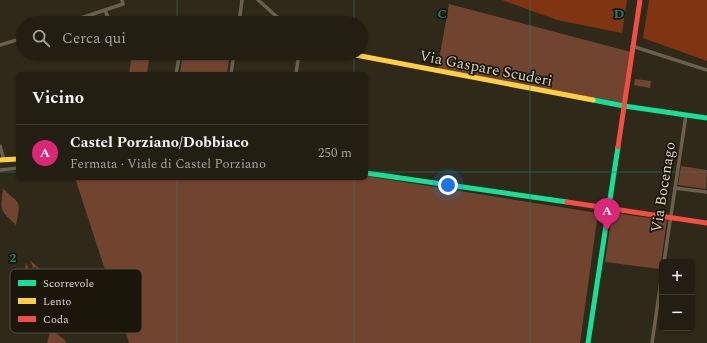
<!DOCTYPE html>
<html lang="it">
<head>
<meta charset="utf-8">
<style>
	:root { --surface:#221f12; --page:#2e2c20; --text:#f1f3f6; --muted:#a2a29f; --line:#3f3d32; --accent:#db2777 }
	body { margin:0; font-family:Spectral,serif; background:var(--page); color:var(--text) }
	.controls { position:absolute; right:12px; bottom:12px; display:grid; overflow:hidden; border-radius:6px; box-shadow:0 1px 3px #0004 }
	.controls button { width:36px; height:36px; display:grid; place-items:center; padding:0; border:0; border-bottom:1px solid var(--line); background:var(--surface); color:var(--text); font:20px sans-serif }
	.you { position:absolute; left:448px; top:185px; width:14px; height:14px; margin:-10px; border:3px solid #fff; border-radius:50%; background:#1a73e8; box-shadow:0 0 0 6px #1a73e833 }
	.badge { display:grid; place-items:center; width:26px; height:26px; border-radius:50%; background:var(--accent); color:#fff; font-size:13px; font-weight:700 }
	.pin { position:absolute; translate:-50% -33px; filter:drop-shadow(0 1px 2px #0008) }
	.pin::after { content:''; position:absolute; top:21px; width:14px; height:12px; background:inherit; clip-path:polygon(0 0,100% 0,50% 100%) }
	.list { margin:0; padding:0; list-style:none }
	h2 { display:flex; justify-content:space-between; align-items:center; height:52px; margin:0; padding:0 16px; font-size:17px }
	h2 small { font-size:13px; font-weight:400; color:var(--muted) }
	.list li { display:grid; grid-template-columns:26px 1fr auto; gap:12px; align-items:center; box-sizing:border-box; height:56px; padding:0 16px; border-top:1px solid var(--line) }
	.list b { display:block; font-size:15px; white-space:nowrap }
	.list p { margin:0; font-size:13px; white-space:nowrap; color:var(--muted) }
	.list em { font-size:13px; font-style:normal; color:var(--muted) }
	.icon { flex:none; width:22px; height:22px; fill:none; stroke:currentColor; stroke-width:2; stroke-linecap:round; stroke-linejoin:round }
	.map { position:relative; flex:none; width:707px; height:343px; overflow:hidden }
	.search { position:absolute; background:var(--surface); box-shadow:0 1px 3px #0004; left:16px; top:16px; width:352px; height:44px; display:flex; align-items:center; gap:10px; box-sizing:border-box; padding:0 14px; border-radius:22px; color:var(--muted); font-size:15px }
	.panel { position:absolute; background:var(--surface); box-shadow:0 1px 3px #0004; left:16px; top:72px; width:352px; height:108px; border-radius:6px }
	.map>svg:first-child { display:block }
</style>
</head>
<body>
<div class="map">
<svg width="707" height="343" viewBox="0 0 707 343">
	<rect width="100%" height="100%" fill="#2e2918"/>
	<!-- green -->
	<g fill="#714430">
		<path d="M449,4L631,52L624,106L437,71Z"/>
		<path d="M132,53H150L147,74H129Z"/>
		<path d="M183,53H195L229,58L227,74H180Z"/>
		<path d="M635,79L651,81L650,88L634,85Z"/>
		<path d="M681,166L707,170L706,189L678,185Z"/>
		<path d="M366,176L598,213L580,343H129L75,178H366Z"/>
		<path d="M3,189C21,204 21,202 16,225C0,210 0,211 3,189Z"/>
		<path d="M612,213L667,220L660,269L605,262Z"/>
		<path d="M30,260L43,272L44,274L41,292L38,284L41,283L36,267L33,268Z"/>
		<path d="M26,262L29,270L26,271L31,286L34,285L37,293L23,282Z"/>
		<path d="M51,329L65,340L66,343H47Z"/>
	</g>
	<!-- forest -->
	<g fill="#803412">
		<path d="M502,0H627L622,33L557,20Z"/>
		<path d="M649,0H707V61L643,38Z"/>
	</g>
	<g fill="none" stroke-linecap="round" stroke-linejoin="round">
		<!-- street -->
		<g stroke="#6c5f4e" stroke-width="3.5">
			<path d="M258,0L284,23"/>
			<path d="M105,10L110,23"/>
			<path d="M66,23L123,4L122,0"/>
			<path d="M239,23L242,0"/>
			<path d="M0,45L23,38"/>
			<path d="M632,46L707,70"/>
			<path d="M222,53L234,55"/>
			<path d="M176,74L180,53"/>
			<path d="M231,74L234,53"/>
			<path d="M296,74L299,53"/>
			<path d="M0,146L4,160"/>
			<path d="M0,170L18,168"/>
			<path d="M675,188L707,192"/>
			<path d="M664,262L686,115"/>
			<path d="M652,343L662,274"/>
		</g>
		<!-- fast -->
		<g stroke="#16e098" stroke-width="5">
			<path d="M593,100L624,106L707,118"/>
			<path d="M366,173L567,202"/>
			<path d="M588,343L618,147"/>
		</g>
		<!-- slow -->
		<g stroke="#ffcf43" stroke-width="5">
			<path d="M345,53L593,100"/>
			<path d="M0,160L18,159"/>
		</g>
		<!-- jam -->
		<g stroke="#f24e42" stroke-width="5">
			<path d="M618,147L640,0"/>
			<path d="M567,202L707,223"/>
		</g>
	</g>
	<!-- grid -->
	<path fill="none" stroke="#237f76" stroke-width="1" stroke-opacity="0.55" d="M177,0V23M354,0V23M530,0V343M177,53V74M354,53V74M0,172H18M366,172H707M177,178V343M354,178V343"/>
	<g text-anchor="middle" stroke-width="3.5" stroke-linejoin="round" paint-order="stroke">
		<!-- street labels -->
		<g font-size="15" fill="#d9d3c3" stroke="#1a1609">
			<text transform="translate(486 68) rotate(11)" y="5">Via Gaspare Scuderi</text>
			<text transform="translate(663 187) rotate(-81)" y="5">Via Bocenago</text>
		</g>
	</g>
	<!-- legend -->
	<rect x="10" y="269" width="132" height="64" rx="6" fill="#1a1609" stroke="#534f41" stroke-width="1"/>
	<rect x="18" y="280" width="18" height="6" fill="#16e098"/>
	<rect x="18" y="298" width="18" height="6" fill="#ffcf43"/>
	<rect x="18" y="316" width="18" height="6" fill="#f24e42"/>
	<g font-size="11" fill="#d9d3c3">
		<text x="43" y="287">Scorrevole</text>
		<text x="43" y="305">Lento</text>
		<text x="43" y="323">Coda</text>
	</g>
	<g font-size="13" text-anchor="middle" font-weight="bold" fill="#237f76" stroke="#1a1609" stroke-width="3.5" stroke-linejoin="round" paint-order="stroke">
		<text x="442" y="18">C</text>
		<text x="619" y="18">D</text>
		<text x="13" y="262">2</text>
	</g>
</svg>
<div class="controls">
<button>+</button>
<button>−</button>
</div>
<div class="you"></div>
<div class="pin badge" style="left:607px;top:231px">A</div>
<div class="search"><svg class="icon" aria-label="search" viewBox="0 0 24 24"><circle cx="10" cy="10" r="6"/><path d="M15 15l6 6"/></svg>Cerca qui</div>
<section class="panel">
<h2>Vicino<small></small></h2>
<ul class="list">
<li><span class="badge">A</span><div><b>Castel Porziano/Dobbiaco</b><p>Fermata · Viale di Castel Porziano</p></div><em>250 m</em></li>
</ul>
</section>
</div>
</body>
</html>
